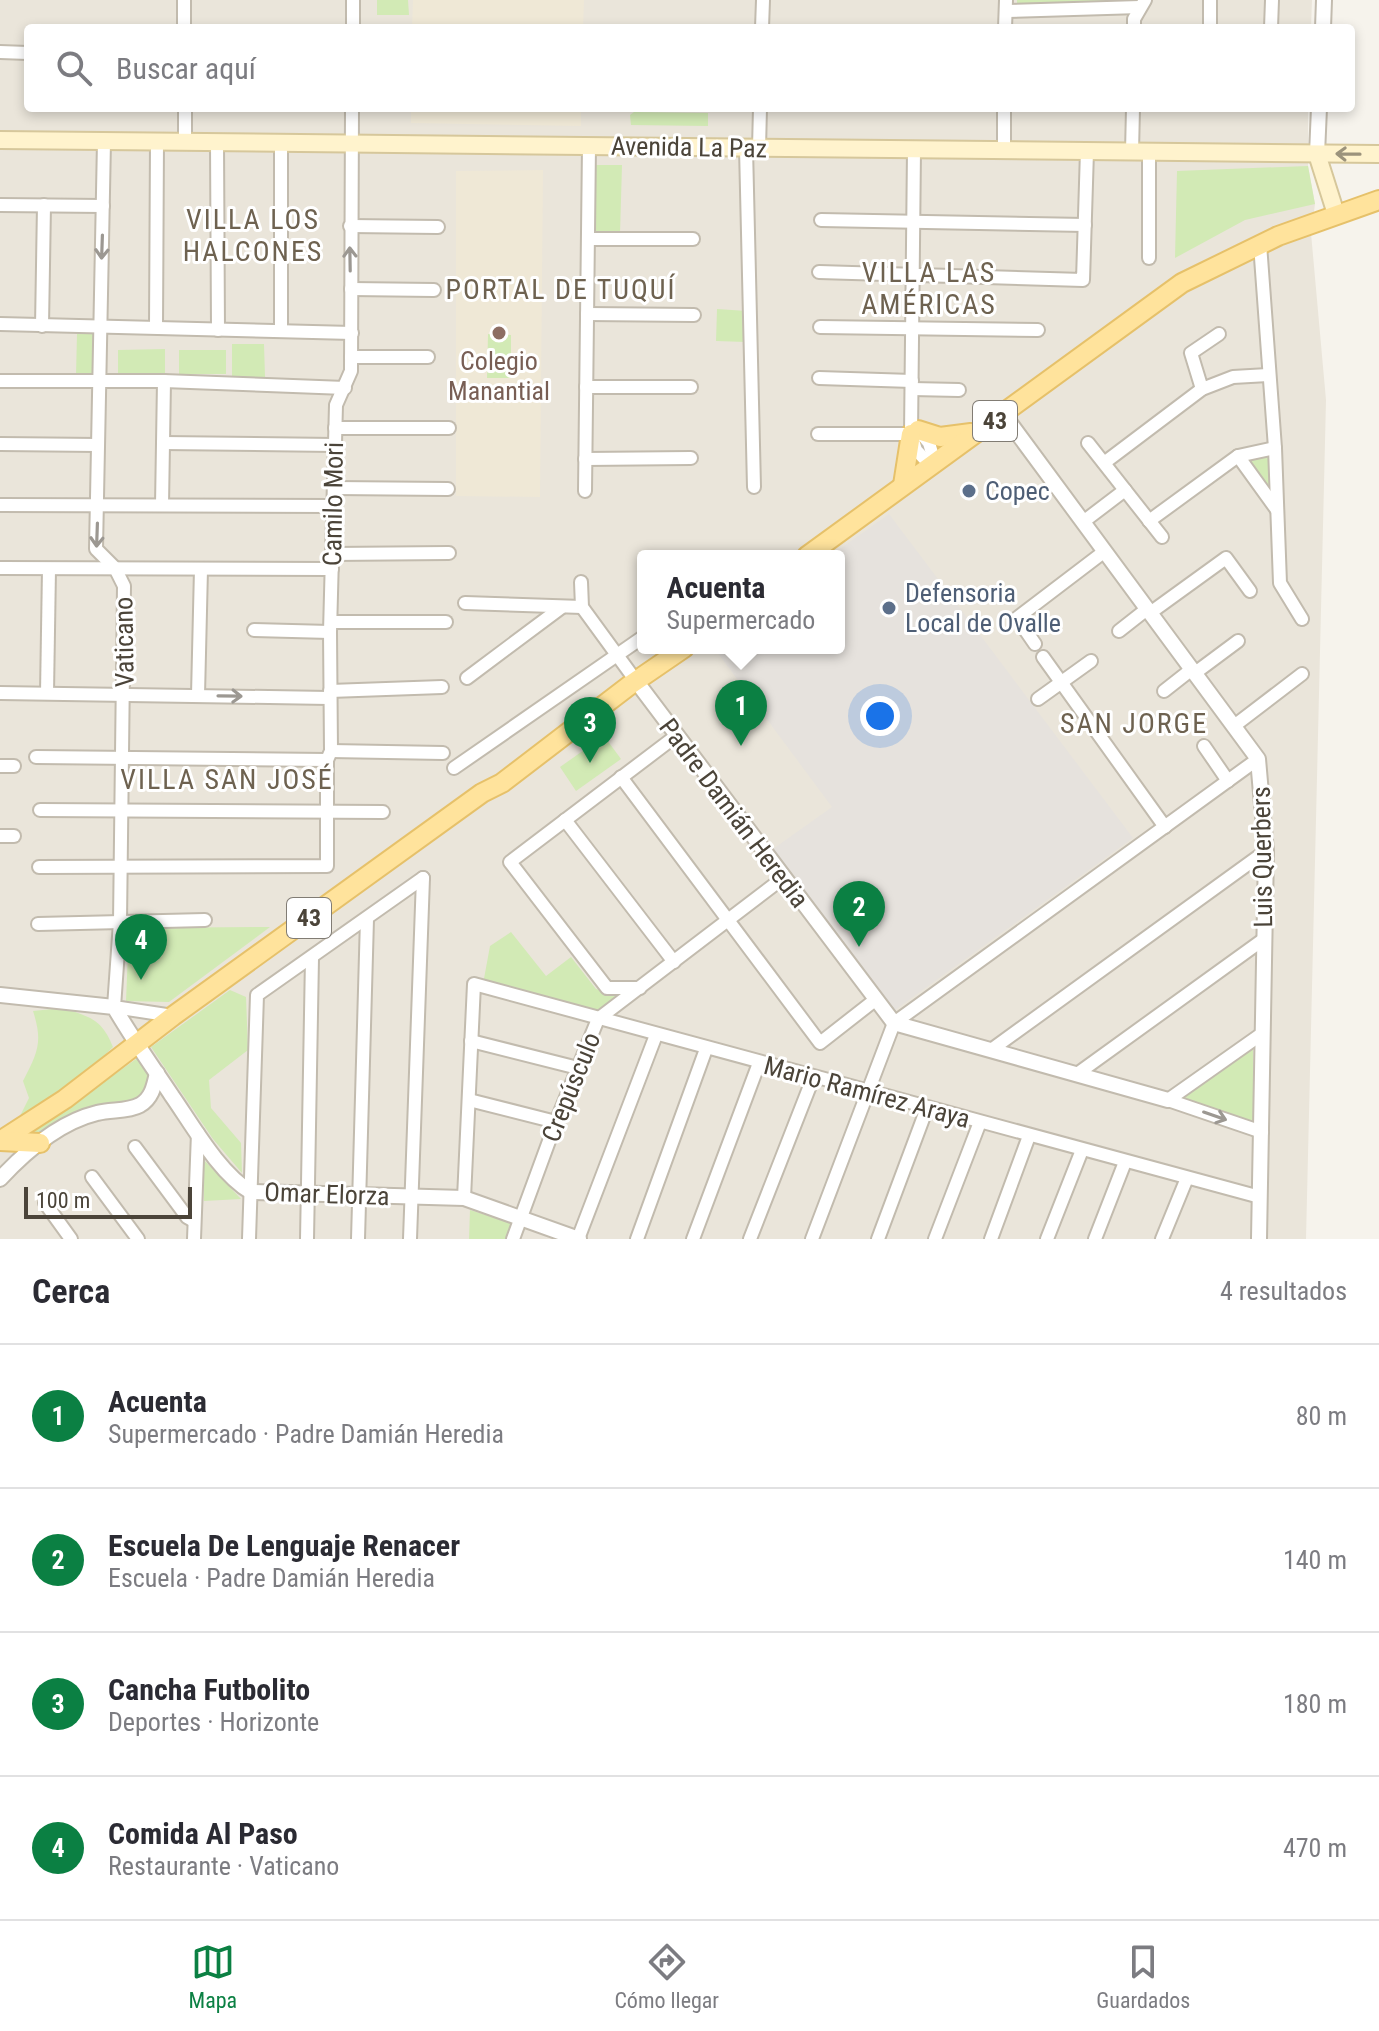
<!DOCTYPE html>
<html lang="es">
<head>
<meta charset="utf-8">
<style>
	:root { --surface:#fff; --page:#f2f2f3; --text:#2b2b33; --muted:#7c7c81; --line:#e1e1e2; --accent:#0b8043 }
	body { margin:0; font-family:"Roboto Condensed",sans-serif; background:var(--page); color:var(--text) }
	.scale { position:absolute; left:24px; bottom:20px; width:168px; box-sizing:border-box; padding-left:8px; border:4px solid #4b4439; border-top:0; font-size:22px; line-height:28px; white-space:nowrap; color:#4b4439; -webkit-text-stroke:6px #fff; paint-order:stroke }
	.you { position:absolute; left:880px; top:716px; width:28px; height:28px; margin:-20px; border:6px solid #fff; border-radius:50%; background:#1a73e8; box-shadow:0 0 0 12px #1a73e833 }
	.badge { display:grid; place-items:center; width:52px; height:52px; border-radius:50%; background:var(--accent); color:#fff; font-size:26px; font-weight:700 }
	.pin { position:absolute; translate:-50% -66px; filter:drop-shadow(0 2px 4px #0008) }
	.pin::after { content:''; position:absolute; top:42px; width:28px; height:24px; background:inherit; clip-path:polygon(0 0,100% 0,50% 100%) }
	.popup { position:absolute; left:637px; top:550px; width:208px; height:104px; box-sizing:border-box; display:grid; place-content:center; border-radius:8px; background:var(--surface); filter:drop-shadow(0 2px 6px #0005); font-size:26px; white-space:nowrap; color:var(--muted) }
	.popup b { font-size:30px; color:var(--text) }
	.popup::after { content:''; position:absolute; left:50%; top:100%; margin-left:-16px; border:16px solid transparent; border-top-color:var(--surface) }
	.list { margin:0; padding:0; list-style:none }
	h2 { display:flex; justify-content:space-between; align-items:center; height:104px; margin:0; padding:0 32px; font-size:34px }
	h2 small { font-size:26px; font-weight:400; color:var(--muted) }
	.list li { display:grid; grid-template-columns:52px 1fr auto; gap:24px; align-items:center; box-sizing:border-box; height:144px; padding:0 32px; border-top:2px solid var(--line) }
	.list b { display:block; font-size:30px; white-space:nowrap }
	.list p { margin:0; font-size:26px; white-space:nowrap; color:var(--muted) }
	.list em { font-size:26px; font-style:normal; color:var(--muted) }
	.icon { flex:none; width:44px; height:44px; fill:none; stroke:currentColor; stroke-width:2; stroke-linecap:round; stroke-linejoin:round }
	.map { position:relative; flex:none; width:1379px; height:1239px; overflow:hidden }
	.search { position:absolute; background:var(--surface); box-shadow:0 4px 12px #0003; left:24px; right:24px; top:24px; height:88px; display:flex; align-items:center; gap:20px; box-sizing:border-box; padding:0 28px; border-radius:8px; color:var(--muted); font-size:30px }
	.sheet { height:680px; background:var(--surface) }
	nav { display:flex; justify-content:space-around; align-items:center; box-sizing:border-box; height:112px; border-top:2px solid var(--line); background:var(--surface); font-size:22px; color:var(--muted) }
	nav a { display:grid; justify-items:center; gap:4px }
	nav .on { color:var(--accent) }
	.map>svg:first-child { display:block }
</style>
</head>
<body>
<div class="map">
<svg width="1379" height="1239" viewBox="0 0 1379 1239">
	<rect width="100%" height="100%" fill="#f6f3ec"/>
	<!-- residential -->
	<path fill="#eae5da" fill-rule="evenodd" d="M0,0H1312L1311,28H28V108H1308V166L1315,204L1311,233L1326,400L1306,1239H0ZM643,556H839V648H643Z"/>
	<!-- industrial -->
	<path fill="#e6e2dd" d="M889,514L1133,838L895,1010L773,849L832,807L714,648H839V556H830Z"/>
	<!-- education -->
	<g fill="#efe8d6">
		<path d="M413,0H584L583,28H412Z"/>
		<path d="M411,108H581V126L411,123Z"/>
		<path d="M543,170L540,497L456,496V171Z"/>
	</g>
	<!-- green -->
	<g fill="#d2eab5">
		<path d="M377,0H408L409,15H377Z"/>
		<path d="M1017,0H1139L1137,3L1017,5Z"/>
		<path d="M634,112L708,113V126L631,125L630,115Z"/>
		<path d="M593,165H622L620,234L594,235Z"/>
		<path d="M1308,166L1315,204L1245,220L1175,258L1177,171Z"/>
		<path d="M717,309L747,311L746,342L716,341Z"/>
		<path d="M77,334H94L93,376L76,375Z"/>
		<path d="M488,334L511,335V378H487Z"/>
		<path d="M232,344H264L265,377L232,378Z"/>
		<path d="M165,349V374H118V350Z"/>
		<rect x="179" y="350" width="47" height="24"/>
		<path d="M1270,456L1272,497L1246,461Z"/>
		<path d="M604,736L621,759L576,791L560,767Z"/>
		<path d="M270,927L169,1002L126,1001L129,928Z"/>
		<path d="M511,932L546,976L571,957L596,989L621,995L591,1015L483,984L490,946Z"/>
		<path d="M230,990L246,997L248,1050L209,1080L211,1108L241,1143L242,1173L213,1139L151,1047Z"/>
		<path d="M63,1008C90,1017 102,1019 113,1047C84,1076 52,1098 18,1120L29,1098L23,1081C38,1052 43,1042 33,1011Z"/>
		<path d="M1253,1047L1254,1123L1180,1099Z"/>
		<path d="M139,1057L149,1076L146,1091L133,1102L78,1112L24,1139Z"/>
		<path d="M203,1159L241,1199L204,1201Z"/>
		<path d="M470,1210L512,1223L506,1239H469Z"/>
	</g>
	<g fill="none" stroke-linecap="round" stroke-linejoin="round">
		<defs>
			<g id="minor">
				<path d="M1006,11L1140,7"/>
				<path d="M184,28V0"/>
				<path d="M353,28V0"/>
				<path d="M762,28L763,0"/>
				<path d="M1005,28L1006,0"/>
				<path d="M1134,28V19L1145,0"/>
				<path d="M1210,28V0"/>
				<path d="M1271,28L1272,0"/>
				<path d="M0,52L28,53"/>
				<path d="M185,108V142"/>
				<path d="M104,141L96,549L115,568L124,586L120,922L114,1007L173,1016"/>
				<path d="M217,142L218,330"/>
				<path d="M746,148L754,487"/>
				<path d="M759,148L760,108"/>
				<path d="M914,150L911,434L916,450L931,466"/>
				<path d="M1004,151V108"/>
				<path d="M1132,152L1133,108"/>
				<path d="M0,205L103,206"/>
				<path d="M821,220L1085,225"/>
				<path d="M350,226L438,227"/>
				<path d="M588,239H693"/>
				<path d="M1260,244L1275,448L1280,583L1302,619"/>
				<path d="M1149,258V152"/>
				<path d="M819,272L1083,280L1087,151"/>
				<path d="M351,289L434,290"/>
				<path d="M587,314L694,315"/>
				<path d="M0,324L352,333"/>
				<path d="M42,326L44,205"/>
				<path d="M156,327L157,142"/>
				<path d="M820,327L1038,330"/>
				<path d="M281,331V143"/>
				<path d="M351,357H428"/>
				<path d="M819,378L912,381"/>
				<path d="M0,381H164L345,388"/>
				<path d="M586,387H691"/>
				<path d="M912,389L959,390"/>
				<path d="M1202,389L1191,353L1219,334"/>
				<path d="M335,428H449"/>
				<path d="M919,431L929,443L935,463"/>
				<path d="M818,434H911"/>
				<path d="M163,443L335,445"/>
				<path d="M1088,443L1162,537"/>
				<path d="M0,444L98,445"/>
				<path d="M1238,456L1277,510"/>
				<path d="M585,459L691,458"/>
				<path d="M1104,463L1202,389L1233,377L1268,375"/>
				<path d="M334,488L448,489"/>
				<path d="M585,491L589,146"/>
				<path d="M0,505L333,506"/>
				<path d="M162,505L164,381"/>
				<path d="M1149,521L1238,456L1275,448"/>
				<path d="M1083,522L1125,490"/>
				<path d="M332,554L449,553"/>
				<path d="M0,568L332,569"/>
				<path d="M581,582L582,607L636,681"/>
				<path d="M465,603L582,607"/>
				<path d="M1150,613L1226,558L1250,591"/>
				<path d="M331,622H446"/>
				<path d="M254,630L330,632"/>
				<path d="M1119,631L1147,609"/>
				<path d="M1035,644L1017,618L1105,551"/>
				<path d="M1043,657L1165,827"/>
				<path d="M1195,673L1238,641"/>
				<path d="M467,678L562,607"/>
				<path d="M330,691L442,687"/>
				<path d="M1164,691L1192,669"/>
				<path d="M0,693L329,698"/>
				<path d="M47,693L49,569"/>
				<path d="M198,695L201,569"/>
				<path d="M1038,699L1091,661"/>
				<path d="M1234,726L1302,674"/>
				<path d="M1204,746L1228,781"/>
				<path d="M331,751L443,753"/>
				<path d="M36,757L327,760"/>
				<path d="M0,766H14"/>
				<path d="M454,768L643,637"/>
				<path d="M621,777L820,1043L875,1000"/>
				<path d="M40,810L383,812"/>
				<path d="M565,820L674,962"/>
				<path d="M0,836H14"/>
				<path d="M39,867L327,866V760L331,751L330,632L336,405L351,371L352,108"/>
				<path d="M38,924L205,920"/>
				<path d="M640,988H607L510,862L676,736"/>
				<path d="M471,1041L578,1068"/>
				<path d="M991,1050L1266,851"/>
				<path d="M1077,1074L1264,939"/>
				<path d="M469,1100L556,1122"/>
				<path d="M1168,1100L1263,1033"/>
				<path d="M1168,1100L1262,1132"/>
				<path d="M135,1147L187,1217L194,1221"/>
				<path d="M92,1177L138,1239"/>
				<path d="M464,1198L474,984L1260,1197"/>
				<path d="M45,1203L71,1239"/>
				<path d="M194,1239L198,1133"/>
				<path d="M249,1239L257,995L423,878"/>
				<path d="M307,1239L312,958"/>
				<path d="M358,1239L367,919"/>
				<path d="M410,1239L423,878"/>
				<path d="M513,1239L556,1122L598,1019L783,878"/>
				<path d="M578,1239L656,1035"/>
				<path d="M637,1239L706,1049"/>
				<path d="M693,1239L759,1063"/>
				<path d="M750,1239L813,1078"/>
				<path d="M812,1239L894,1023L1258,759"/>
				<path d="M878,1239L927,1108"/>
				<path d="M935,1239L980,1122"/>
				<path d="M991,1239L1029,1136"/>
				<path d="M1047,1239L1082,1150"/>
				<path d="M1095,1239L1125,1162"/>
				<path d="M1162,1239L1187,1178"/>
			</g>
			<g id="tertiary">
				<path d="M1323,28L1324,0"/>
				<path d="M1317,154L1319,108"/>
				<path d="M1004,415L1258,759L1266,851L1259,1239"/>
				<path d="M636,681L894,1023L1168,1100"/>
				<path d="M0,995L114,1007C132,1038 152,1066 172,1096C193,1126 219,1173 251,1192L464,1198L579,1239"/>
				<path d="M0,1179C25,1152 60,1122 97,1113C111,1109 127,1112 140,1105C152,1098 154,1086 157,1073"/>
			</g>
			<g id="secondary">
				<path d="M0,140L1379,154"/>
				<path d="M1317,154L1336,214"/>
			</g>
			<g id="primary">
				<path d="M918,430L940,437L971,433"/>
				<path d="M903,485L911,434"/>
				<path d="M807,556L1182,283L1278,236L1379,200"/>
				<path d="M0,1141L65,1099L173,1016L482,793L502,783L630,685L684,648"/>
				<path d="M0,1141L40,1143"/>
			</g>
		</defs>
		<!-- minor casing -->
		<use href="#minor" stroke="#c2bbae" stroke-width="16"/>
		<!-- tertiary casing -->
		<use href="#tertiary" stroke="#c2bbae" stroke-width="18"/>
		<!-- secondary casing -->
		<use href="#secondary" stroke="#d6c79b" stroke-width="20"/>
		<!-- primary casing -->
		<use href="#primary" stroke="#e6c16a" stroke-width="22"/>
		<!-- minor -->
		<use href="#minor" stroke="#fff" stroke-width="12"/>
		<!-- tertiary -->
		<use href="#tertiary" stroke="#fff" stroke-width="14"/>
		<!-- secondary -->
		<use href="#secondary" stroke="#fff3cd" stroke-width="16"/>
		<!-- primary -->
		<use href="#primary" stroke="#ffe39c" stroke-width="18"/>
	</g>
	<!-- one-way arrows -->
	<defs><path id="oneway-shaft" d="M-6 0H5M1.5-3L5.5 0L1.5 3" fill="none" stroke-width="1.6" stroke-linecap="round" stroke-linejoin="round" transform="scale(2)"/></defs>
	<use stroke="#9c937c" href="#oneway-shaft" transform="translate(1348 154) rotate(-179)"/>
	<g stroke="#9c9892">
		<use href="#oneway-shaft" transform="translate(102 247) rotate(92)"/>
		<use href="#oneway-shaft" transform="translate(350 259) rotate(-91)"/>
		<use href="#oneway-shaft" transform="translate(97 535) rotate(92)"/>
		<use href="#oneway-shaft" transform="translate(230 696) rotate(1)"/>
		<use href="#oneway-shaft" transform="translate(1215 1116) rotate(19)"/>
	</g>
	<!-- markers -->
	<circle fill="#8d6e63" stroke="#fff" stroke-width="3" cx="499" cy="333" r="8"/>
	<g fill="#5c6f8a" stroke="#fff" stroke-width="3">
		<circle cx="969" cy="491" r="8"/>
		<circle cx="889" cy="608" r="8"/>
	</g>
	<g text-anchor="middle" stroke-width="6" stroke-linejoin="round" paint-order="stroke">
		<!-- shield labels -->
		<g fill="#fff" stroke="#817c74" stroke-width="2">
			<rect x="973" y="401" width="44" height="40" rx="6"/>
			<rect x="287" y="898" width="44" height="40" rx="6"/>
		</g>
		<g font-size="24" font-weight="bold" fill="#4b4439">
			<text x="995" y="429">43</text>
			<text x="309" y="926">43</text>
		</g>
		<!-- street labels -->
		<g font-size="26" fill="#4b4439" stroke="#fff">
			<text transform="translate(689 147) rotate(1)" y="9">Avenida La Paz</text>
			<text transform="translate(333 504) rotate(-89)" y="9">Camilo Mori</text>
			<text transform="translate(124 642) rotate(-91)" y="9">Vaticano</text>
			<text transform="translate(734 813) rotate(53)" y="9">Padre Damián Heredia</text>
			<text transform="translate(1262 857) rotate(-91)" y="9">Luis Querbers</text>
			<text transform="translate(571 1087) rotate(-68)" y="9">Crepúsculo</text>
			<text transform="translate(867 1092) rotate(15)" y="9">Mario Ramírez Araya</text>
			<text transform="translate(327 1194) rotate(2)" y="9">Omar Elorza</text>
		</g>
		<!-- education labels -->
		<g font-size="26" fill="#785e54" stroke="#fff">
			<text x="499" y="370">Colegio<tspan x="499" dy="30">Manantial</tspan></text>
		</g>
		<!-- service labels -->
		<g font-size="26" fill="#4e5e75" stroke="#fff" text-anchor="start">
			<text x="985" y="500">Copec</text>
			<text x="905" y="602">Defensoria<tspan x="905" dy="30">Local de Ovalle</tspan></text>
		</g>
		<!-- neighbourhood labels -->
		<g font-size="28" letter-spacing="2" fill="#6e6250" stroke="#fff">
			<text x="253" y="229">VILLA LOS<tspan x="253" dy="32">HALCONES</tspan></text>
			<text x="929" y="282">VILLA LAS<tspan x="929" dy="32">AMÉRICAS</tspan></text>
			<text x="561" y="299">PORTAL DE TUQUÍ</text>
			<text x="1134" y="733">SAN JORGE</text>
			<text x="227" y="789">VILLA SAN JOSÉ</text>
		</g>
	</g>
</svg>
<div class="scale">100 m</div>
<div class="you"></div>
<div class="pin badge" style="left:741px;top:746px">1</div>
<div class="popup"><b>Acuenta</b>Supermercado</div>
<div class="pin badge" style="left:859px;top:947px">2</div>
<div class="pin badge" style="left:590px;top:763px">3</div>
<div class="pin badge" style="left:141px;top:980px">4</div>
<div class="search"><svg class="icon" aria-label="search" viewBox="0 0 24 24"><circle cx="10" cy="10" r="6"/><path d="M15 15l6 6"/></svg>Buscar aquí</div>
</div>
<section class="sheet">
<h2>Cerca<small>4 resultados</small></h2>
<ul class="list">
<li><span class="badge">1</span><div><b>Acuenta</b><p>Supermercado · Padre Damián Heredia</p></div><em>80 m</em></li>
<li><span class="badge">2</span><div><b>Escuela De Lenguaje Renacer</b><p>Escuela · Padre Damián Heredia</p></div><em>140 m</em></li>
<li><span class="badge">3</span><div><b>Cancha Futbolito</b><p>Deportes · Horizonte</p></div><em>180 m</em></li>
<li><span class="badge">4</span><div><b>Comida Al Paso</b><p>Restaurante · Vaticano</p></div><em>470 m</em></li>
</ul>
</section>
<nav>
<a class="on"><svg class="icon" aria-label="map" viewBox="0 0 24 24"><path d="M3 6l6-2 6 2 6-2v14l-6 2-6-2-6 2zM9 4v14M15 6v14"/></svg>Mapa</a>
<a><svg class="icon" aria-label="directions" viewBox="0 0 24 24"><path d="M12 3l9 9-9 9-9-9zM9 14v-3h6M13 9l2 2-2 2"/></svg>Cómo llegar</a>
<a><svg class="icon" aria-label="saved" viewBox="0 0 24 24"><path d="M7 4h10v16l-5-4-5 4z"/></svg>Guardados</a>
</nav>
</body>
</html>
